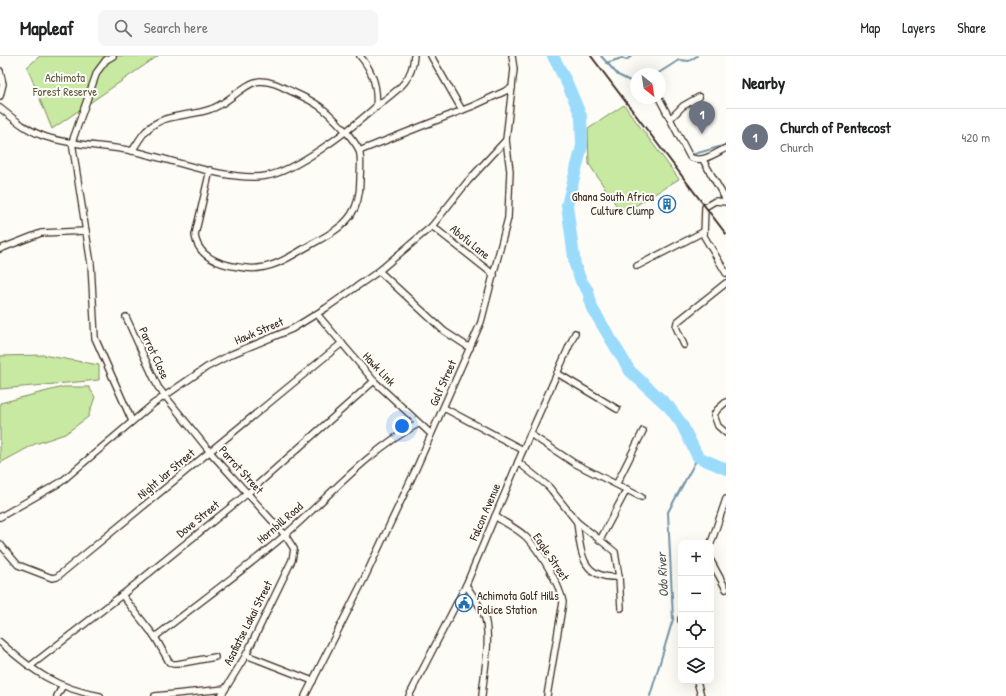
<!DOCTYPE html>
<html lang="en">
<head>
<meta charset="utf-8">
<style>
	:root { --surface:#fff; --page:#f6f6f6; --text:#202124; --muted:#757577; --line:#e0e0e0; --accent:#d93025 }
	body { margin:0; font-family:"Patrick Hand",sans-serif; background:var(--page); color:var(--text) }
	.controls { position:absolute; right:12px; bottom:12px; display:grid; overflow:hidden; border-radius:8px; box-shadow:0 4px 16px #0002 }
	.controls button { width:36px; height:36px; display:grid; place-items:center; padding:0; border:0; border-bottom:1px solid var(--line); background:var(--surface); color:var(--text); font:20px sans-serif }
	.compass { position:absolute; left:630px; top:12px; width:36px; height:36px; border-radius:50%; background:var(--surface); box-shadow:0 4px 16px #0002; rotate:150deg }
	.you { position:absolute; left:402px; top:370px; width:14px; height:14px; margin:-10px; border:3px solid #fff; border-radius:50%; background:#1a73e8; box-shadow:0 0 0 6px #1a73e833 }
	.badge { display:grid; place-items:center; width:26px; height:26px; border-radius:50%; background:var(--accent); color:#fff; font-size:13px; font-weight:700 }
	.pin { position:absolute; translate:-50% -33px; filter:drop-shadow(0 1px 2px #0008) }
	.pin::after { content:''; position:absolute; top:21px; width:14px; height:12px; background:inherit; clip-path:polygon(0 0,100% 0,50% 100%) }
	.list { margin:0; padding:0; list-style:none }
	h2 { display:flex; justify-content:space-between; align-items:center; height:52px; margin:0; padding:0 16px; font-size:17px }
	h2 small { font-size:13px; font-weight:400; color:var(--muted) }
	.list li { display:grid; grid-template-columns:26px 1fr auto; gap:12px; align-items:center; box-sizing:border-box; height:56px; padding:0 16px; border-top:1px solid var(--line) }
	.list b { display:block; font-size:15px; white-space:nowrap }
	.list p { margin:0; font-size:13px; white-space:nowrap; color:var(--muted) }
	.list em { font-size:13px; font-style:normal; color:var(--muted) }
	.icon { flex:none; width:22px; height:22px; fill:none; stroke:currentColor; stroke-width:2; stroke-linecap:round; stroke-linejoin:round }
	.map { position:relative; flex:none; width:726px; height:640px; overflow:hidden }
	header { display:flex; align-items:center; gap:24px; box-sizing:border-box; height:56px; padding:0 20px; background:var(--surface); border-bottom:1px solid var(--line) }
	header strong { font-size:19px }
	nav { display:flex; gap:22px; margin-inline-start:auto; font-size:14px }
	.search { width:280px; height:36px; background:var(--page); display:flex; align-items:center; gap:10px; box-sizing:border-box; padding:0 14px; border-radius:8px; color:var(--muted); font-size:15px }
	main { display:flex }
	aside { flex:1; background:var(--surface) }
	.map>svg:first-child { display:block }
</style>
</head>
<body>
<header>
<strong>Mapleaf</strong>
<div class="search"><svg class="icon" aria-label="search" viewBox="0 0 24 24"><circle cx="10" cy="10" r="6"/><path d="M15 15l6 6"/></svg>Search here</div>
<nav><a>Map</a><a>Layers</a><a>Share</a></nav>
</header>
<main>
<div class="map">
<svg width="726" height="640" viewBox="0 0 726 640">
	<rect width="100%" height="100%" fill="#fdfcf7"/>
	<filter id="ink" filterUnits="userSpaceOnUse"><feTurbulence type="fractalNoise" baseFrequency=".025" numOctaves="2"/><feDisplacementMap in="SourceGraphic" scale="8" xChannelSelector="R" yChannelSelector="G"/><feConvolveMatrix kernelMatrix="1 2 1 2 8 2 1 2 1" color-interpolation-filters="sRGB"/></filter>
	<g filter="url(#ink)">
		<!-- green -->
		<g fill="#c7e9a1" stroke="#818a60">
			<path d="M40,0H158L52,73L27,11Z"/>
			<path d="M624,49L679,123L622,158L589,108L588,73Z"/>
			<path d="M43,299L99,309V324L0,333V300Z"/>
			<path d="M63,331H89L95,341L88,361L65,378L35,388L0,407V347Z"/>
		</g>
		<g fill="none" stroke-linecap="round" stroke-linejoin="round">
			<!-- stream -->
			<g stroke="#7494a3" stroke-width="2">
				<path d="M601,0L618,19L636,28"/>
				<path d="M606,7L622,2L626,4L632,0"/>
				<path d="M657,18L679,4L689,5L697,0"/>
				<path d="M691,99L726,89"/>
				<path d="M650,640L673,563L668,456L698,401"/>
			</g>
			<!-- river -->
			<path stroke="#9adbfc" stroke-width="12" d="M553,0L567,27L581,60L582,90L567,149L575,209L581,225L588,235L592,252L630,315L669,351L681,367L698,401L726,413"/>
			<defs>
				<g id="street">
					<path d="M113,0L106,4L97,16L72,86L91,208L95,282L132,365"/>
					<path d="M360,0C373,15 378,32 376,51"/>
					<path d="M431,0L462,54"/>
					<path d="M0,15L3,28L0,40"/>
					<path d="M659,42L690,101C701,108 716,97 726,92"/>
					<path d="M0,52C15,64 28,75 46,81C74,90 104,89 133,95C170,103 229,126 266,120C296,115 348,75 371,55C391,37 412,30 414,0"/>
					<path d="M670,63L683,50L699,41"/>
					<path d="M132,95C137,88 141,80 146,75C162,57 190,61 211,53C228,48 245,26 260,25C273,25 284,32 295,37C317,47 324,52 341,70C347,77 355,85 359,94C362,103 360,115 360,124C360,136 358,149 351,159C341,174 320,183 305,192C287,203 267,215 246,212C225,210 198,203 195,179L210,114"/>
					<path d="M359,95L473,50L512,32"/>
					<path d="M703,104L726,144"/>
					<path d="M726,146L715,145L705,151L704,180L726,217"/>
					<path d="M432,170L494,219"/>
					<path d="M0,193L41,177L86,175"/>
					<path d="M637,210L703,176"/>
					<path d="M379,215L444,275L470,292"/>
					<path d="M317,258L374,325L431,378"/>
					<path d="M126,261L158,331L210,396L285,479L294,493L292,504L246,599L221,640"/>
					<path d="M684,289L676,271L677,266L726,227"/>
					<path d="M557,317L617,353"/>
					<path d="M726,346L717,354L714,359L718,370L726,377"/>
					<path d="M444,352L523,394"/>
					<path d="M530,378L574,407L641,441"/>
					<path d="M518,406L549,431L577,466L600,484L627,433"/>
					<path d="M617,427L643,375"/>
					<path d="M495,460C505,467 518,473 526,481C540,495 559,527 563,546L547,640"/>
					<path d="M0,461L61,426L153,348L207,311L232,298L292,273L326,252L379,215L432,170L468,125L506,84"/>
					<path d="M577,466C581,497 581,523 619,521L621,552"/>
					<path d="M600,484L615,496L619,521"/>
					<path d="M711,487L726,443"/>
					<path d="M0,488L18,509L52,522L57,521L342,287"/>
					<path d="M711,505L726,533"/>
					<path d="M466,529C473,540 481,550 485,562C491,586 484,615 482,640"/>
					<path d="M122,539L155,581L169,606L173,608H177L215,601"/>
					<path d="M681,563V564"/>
					<path d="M155,581C198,547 243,515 285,479C329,441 366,396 418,368"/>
					<path d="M0,586C33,615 55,632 100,640"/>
					<path d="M246,599L313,625"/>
					<path d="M29,611L122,539L248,437L374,325"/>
					<path d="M697,625L701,640"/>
					<path d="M57,640L62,631"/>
					<path d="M155,640L225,633"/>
					<path d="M305,640L364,523L415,415L481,266L508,162L510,115L506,84L514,13L512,0"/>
					<path d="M409,640L466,529L523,394L575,277"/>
				</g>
			</defs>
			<!-- street casing -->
			<use href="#street" stroke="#3b2a1e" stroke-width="8"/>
			<!-- street -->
			<use href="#street" stroke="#fdfcf7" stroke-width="5.5"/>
			<!-- rail -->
			<path stroke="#3b2a1e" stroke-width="2" d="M591,0L726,178"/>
		</g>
	</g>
	<!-- icons -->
	<defs>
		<symbol id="building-ring" viewBox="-11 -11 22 22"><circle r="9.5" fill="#fdfcf7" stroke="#1f6fb2" stroke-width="1.5"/><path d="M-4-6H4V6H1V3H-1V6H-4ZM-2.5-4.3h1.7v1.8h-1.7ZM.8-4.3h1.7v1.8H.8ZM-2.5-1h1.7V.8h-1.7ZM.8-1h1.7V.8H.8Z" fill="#1f6fb2"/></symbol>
		<symbol id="civic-ring" viewBox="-11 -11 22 22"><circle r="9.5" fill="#fdfcf7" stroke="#1f6fb2" stroke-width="1.5"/><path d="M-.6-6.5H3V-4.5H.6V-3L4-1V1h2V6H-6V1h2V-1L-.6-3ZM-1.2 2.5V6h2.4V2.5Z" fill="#1f6fb2"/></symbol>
	</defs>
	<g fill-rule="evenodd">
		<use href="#building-ring" x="657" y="138" width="20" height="20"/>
		<use href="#civic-ring" x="454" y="537" width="20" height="20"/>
	</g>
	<g text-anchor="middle" stroke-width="4" stroke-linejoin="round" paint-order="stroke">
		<!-- park labels -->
		<g font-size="12" fill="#5e5a3f" stroke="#fdfcf7">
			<text x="65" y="26">Achimota<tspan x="65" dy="14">Forest Reserve</tspan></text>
		</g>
		<!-- poi labels -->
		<g font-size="12" fill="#3b2a1e" stroke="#fdfcf7" text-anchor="end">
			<text x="654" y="145">Ghana South Africa<tspan x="654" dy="14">Culture Clump</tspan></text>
			<text x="477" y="544" text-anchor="start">Achimota Golf Hills<tspan x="477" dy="14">Police Station</tspan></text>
		</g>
		<!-- street labels -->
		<g font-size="12" fill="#3b2a1e" stroke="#fdfcf7">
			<text transform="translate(470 186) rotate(39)" y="4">Abofu Lane</text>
			<text transform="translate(259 275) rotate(-23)" y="4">Hawk Street</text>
			<text transform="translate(154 297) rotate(65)" y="4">Parrot Close</text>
			<text transform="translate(379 313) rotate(47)" y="4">Hawk Link</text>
			<text transform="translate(443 327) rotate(-66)" y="4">Golf Street</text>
			<text transform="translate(241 414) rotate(48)" y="4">Parrot Street</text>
			<text transform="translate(166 418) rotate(-40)" y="4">Night Jar Street</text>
			<text transform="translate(485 456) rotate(-67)" y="4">Falcon Avenue</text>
			<text transform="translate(198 463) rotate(-39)" y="4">Dove Street</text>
			<text transform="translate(280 467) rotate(-41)" y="4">Hornbill Road</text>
			<text transform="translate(551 501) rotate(56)" y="4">Eagle Street</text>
			<text transform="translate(248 567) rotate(-63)" y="4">Asafiatse Lakai Street</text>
		</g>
		<!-- water labels -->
		<g font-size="13" font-style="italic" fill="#535656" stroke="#fdfcf7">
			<text transform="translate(662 519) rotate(-93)" y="5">Odo River</text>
		</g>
	</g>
</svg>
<div class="controls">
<button>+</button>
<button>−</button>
<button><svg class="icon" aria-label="locate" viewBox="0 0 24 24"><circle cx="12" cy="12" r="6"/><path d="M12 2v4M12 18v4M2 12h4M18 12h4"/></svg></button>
<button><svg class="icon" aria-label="layers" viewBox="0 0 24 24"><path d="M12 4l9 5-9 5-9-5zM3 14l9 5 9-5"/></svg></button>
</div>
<svg class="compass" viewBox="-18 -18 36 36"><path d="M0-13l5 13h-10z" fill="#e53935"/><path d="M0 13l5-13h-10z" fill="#757577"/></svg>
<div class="you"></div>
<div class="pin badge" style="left:702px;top:78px;background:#6b7280">1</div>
</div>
<aside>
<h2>Nearby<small></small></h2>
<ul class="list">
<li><span class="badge" style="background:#6b7280">1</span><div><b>Church of Pentecost</b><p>Church</p></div><em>420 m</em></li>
</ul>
</aside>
</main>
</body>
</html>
